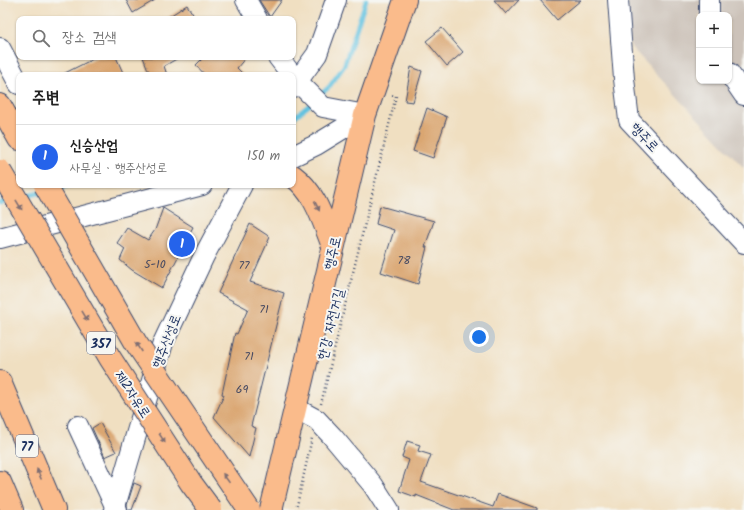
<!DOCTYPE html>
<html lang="ko">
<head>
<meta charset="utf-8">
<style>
	:root { --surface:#fff; --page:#f2f2f2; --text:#222; --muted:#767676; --line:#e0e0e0; --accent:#2563eb }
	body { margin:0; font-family:Kalam,"Poor Story",sans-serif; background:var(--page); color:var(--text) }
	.controls { position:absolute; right:12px; top:12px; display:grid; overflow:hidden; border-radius:8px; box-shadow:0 1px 3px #0004 }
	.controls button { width:36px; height:36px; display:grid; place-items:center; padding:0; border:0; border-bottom:1px solid var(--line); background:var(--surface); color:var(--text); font:20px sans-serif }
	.you { position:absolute; left:479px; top:337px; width:14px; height:14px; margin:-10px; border:3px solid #fff; border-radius:50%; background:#1a73e8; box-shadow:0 0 0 6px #1a73e833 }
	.badge { display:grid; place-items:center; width:26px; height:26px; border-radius:50%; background:var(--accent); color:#fff; font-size:13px; font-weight:700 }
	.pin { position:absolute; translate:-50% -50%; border:2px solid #fff; box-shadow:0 1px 4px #0006 }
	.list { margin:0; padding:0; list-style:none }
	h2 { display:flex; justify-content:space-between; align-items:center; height:52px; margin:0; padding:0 16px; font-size:17px }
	h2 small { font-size:13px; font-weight:400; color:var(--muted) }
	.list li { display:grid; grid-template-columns:26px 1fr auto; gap:12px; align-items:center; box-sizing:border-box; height:64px; padding:0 16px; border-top:1px solid var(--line) }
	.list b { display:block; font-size:15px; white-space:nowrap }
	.list p { margin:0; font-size:13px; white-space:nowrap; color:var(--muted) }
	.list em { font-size:13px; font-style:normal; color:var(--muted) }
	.icon { flex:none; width:22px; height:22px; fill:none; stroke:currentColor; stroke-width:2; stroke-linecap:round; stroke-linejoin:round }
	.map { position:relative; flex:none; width:744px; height:510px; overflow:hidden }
	.search { position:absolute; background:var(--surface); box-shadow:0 1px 3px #0004; left:16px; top:16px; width:280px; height:44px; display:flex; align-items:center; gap:10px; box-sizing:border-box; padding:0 14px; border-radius:8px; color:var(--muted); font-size:15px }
	.panel { position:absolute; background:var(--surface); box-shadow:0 1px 3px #0004; left:16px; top:72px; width:280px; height:116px; border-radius:8px }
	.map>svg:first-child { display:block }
</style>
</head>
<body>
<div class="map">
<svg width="744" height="510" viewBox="0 0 744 510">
	<rect width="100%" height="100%" fill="#f6f6f2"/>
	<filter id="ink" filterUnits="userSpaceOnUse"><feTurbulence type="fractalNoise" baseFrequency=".025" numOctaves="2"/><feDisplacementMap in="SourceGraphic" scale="8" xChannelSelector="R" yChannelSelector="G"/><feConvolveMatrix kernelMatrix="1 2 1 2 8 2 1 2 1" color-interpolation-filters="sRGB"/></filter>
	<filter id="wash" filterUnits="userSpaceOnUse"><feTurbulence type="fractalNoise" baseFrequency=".012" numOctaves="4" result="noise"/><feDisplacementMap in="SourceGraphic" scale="16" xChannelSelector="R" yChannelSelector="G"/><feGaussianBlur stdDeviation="0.9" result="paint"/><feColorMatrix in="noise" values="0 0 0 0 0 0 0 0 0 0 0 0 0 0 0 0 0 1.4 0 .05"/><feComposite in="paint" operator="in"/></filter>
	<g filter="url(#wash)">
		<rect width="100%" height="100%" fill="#f0dfc1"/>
		<!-- industrial -->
		<path fill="#ccc2b9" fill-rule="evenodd" d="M627,0H744V168L631,47ZM699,15H729V81H699Z"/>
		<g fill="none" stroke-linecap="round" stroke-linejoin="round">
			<!-- stream -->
			<g stroke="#62c2e0" stroke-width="4.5">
				<path d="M319,96L329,87L344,66L366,0"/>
				<path d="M293,118L312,103"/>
				<path d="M54,189L71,185"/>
				<path d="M23,197L43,192"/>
				<path d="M0,203L10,200"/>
			</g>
		</g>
		<g id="blocks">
			<!-- building -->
			<g fill="#daa671">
				<path d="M126,0H155L133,13Z"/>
				<path d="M259,0H282L270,17Z"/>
				<path d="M494,0H519L506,14Z"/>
				<path d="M540,0H581L557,20Z"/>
				<path d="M187,5L196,19H165Z"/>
				<path d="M442,28L463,52L447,66L426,41Z"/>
				<path d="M97,57H116L124,75H61Z"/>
				<path d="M143,57H180L164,66L167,75H150Z"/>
				<path d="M204,57H246L237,68L244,75H205L196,65Z"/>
				<path d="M411,67L422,71L413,102L405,101Z"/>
				<path d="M427,108L447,117L433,158L413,151Z"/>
				<path d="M380,206L434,221L425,247H427L418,284L381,272L394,230L376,224Z"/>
				<path d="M163,208L193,227L177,256L178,257L162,288L132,270L120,260L125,249L117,243L127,228L148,240L155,230Z"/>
				<path d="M250,224L270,237L250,282L284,293L251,426L256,428L249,457L214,417L224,395L222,394L235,333L237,334L248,309L218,293Z"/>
				<path d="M100,423L116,452L105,457L92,428Z"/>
				<path d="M407,441L420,445L418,451L431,455L421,482L493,507L498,494L537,508V510H454L416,495V497L399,491L409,460L402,457Z"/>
				<path d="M134,483L141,486L132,510H128L127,505Z"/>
			</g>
		</g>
	</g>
	<g filter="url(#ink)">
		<use href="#blocks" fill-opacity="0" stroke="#3b496d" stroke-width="1"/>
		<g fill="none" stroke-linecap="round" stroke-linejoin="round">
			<defs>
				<g id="minor">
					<path d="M246,0L257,19"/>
					<path d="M618,0L624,79L629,120L744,243"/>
					<path d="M709,0V15"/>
					<path d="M0,48L19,84"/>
					<path d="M278,57L292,75"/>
					<path d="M729,73L744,95"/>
					<path d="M293,77L323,107L365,115"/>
					<path d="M293,87L317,54L336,0"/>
					<path d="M293,156L316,145L365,115"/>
					<path d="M0,238L202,185"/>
					<path d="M295,408L317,420L332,436L373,485L389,510"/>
					<path d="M78,426L117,510"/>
					<path d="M114,510L163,343L204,256L242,185"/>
				</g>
				<g id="major">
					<path d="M293,176C316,193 323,221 333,246"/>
					<path d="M271,510L365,115L405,0"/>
				</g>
				<g id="highway">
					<path d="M0,105L19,139"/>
					<path d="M0,382L54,510"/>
					<path d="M0,482L12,510"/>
					<path d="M271,510H272"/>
				</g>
			</defs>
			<!-- minor casing -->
			<use href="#minor" stroke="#3b496d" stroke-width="22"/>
			<!-- major casing -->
			<use href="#major" stroke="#3b496d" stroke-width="24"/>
			<!-- highway casing -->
			<use href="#highway" stroke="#3b496d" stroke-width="24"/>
			<!-- path -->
			<g stroke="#3b496d" stroke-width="2.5" stroke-dasharray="1 3" stroke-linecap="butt">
				<path d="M321,404L396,96L390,95"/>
				<path d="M296,510L312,438"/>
			</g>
			<!-- minor -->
			<use href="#minor" stroke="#fff" stroke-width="20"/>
			<!-- major -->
			<use href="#major" stroke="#fabb8b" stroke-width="22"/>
			<!-- highway -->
			<use href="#highway" stroke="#fabb8b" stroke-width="22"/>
			<defs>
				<g id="highway-bridge">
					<path d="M0,171L110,358L191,483L211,510"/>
					<path d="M45,185L136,343L249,510"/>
				</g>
			</defs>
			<!-- highway-bridge casing -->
			<use href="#highway-bridge" stroke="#3b496d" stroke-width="24" stroke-linecap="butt"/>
			<!-- highway-bridge -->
			<use href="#highway-bridge" stroke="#fabb8b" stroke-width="22"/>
		</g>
		<!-- one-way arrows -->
		<defs><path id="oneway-solid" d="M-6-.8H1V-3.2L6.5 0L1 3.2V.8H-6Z"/></defs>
		<g fill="#7f6e72">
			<use href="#oneway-solid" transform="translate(19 205) rotate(59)"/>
			<use href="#oneway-solid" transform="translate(317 206) rotate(64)"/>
			<use href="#oneway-solid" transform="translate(85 316) rotate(59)"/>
			<use href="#oneway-solid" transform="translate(139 347) rotate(-123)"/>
			<use href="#oneway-solid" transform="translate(162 438) rotate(57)"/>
			<use href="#oneway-solid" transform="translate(39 474) rotate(-113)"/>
			<use href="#oneway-solid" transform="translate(226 478) rotate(-125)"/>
		</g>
	</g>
	<g text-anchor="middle" stroke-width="4" stroke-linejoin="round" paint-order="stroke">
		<!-- number labels -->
		<g font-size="12" fill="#4b4d63">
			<text x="404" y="264">78</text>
			<text x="155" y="268">5-10</text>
			<text x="244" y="269">77</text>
			<text x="264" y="313">71</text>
			<text x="249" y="360">71</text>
			<text x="242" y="393">69</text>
		</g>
		<!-- shield labels -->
		<g fill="#f6f6f2" stroke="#5d6b8a" stroke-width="1">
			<rect x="87" y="332" width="28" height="22" rx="3"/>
			<rect x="16" y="435" width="22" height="22" rx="3"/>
		</g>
		<g font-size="13" font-weight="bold" fill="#1b2f5e">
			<text x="101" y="348">357</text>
			<text x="27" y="451">77</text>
		</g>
		<!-- street labels -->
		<g font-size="14" fill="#1b2f5e" stroke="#f6f6f2">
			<text transform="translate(645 137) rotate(47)" y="5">행주로</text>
			<text transform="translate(332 253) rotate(-77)" y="5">행주로</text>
			<text transform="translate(330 324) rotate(-76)" y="5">한강 자전거길</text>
			<text transform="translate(166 341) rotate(-69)" y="5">행주산성로</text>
			<text transform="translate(133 394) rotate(57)" y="5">제2자유로</text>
		</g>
	</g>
</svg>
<div class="controls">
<button>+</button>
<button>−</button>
</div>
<div class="you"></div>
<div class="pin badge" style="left:182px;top:244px">1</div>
<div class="search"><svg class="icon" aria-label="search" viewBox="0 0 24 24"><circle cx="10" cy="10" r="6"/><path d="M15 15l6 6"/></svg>장소 검색</div>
<section class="panel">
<h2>주변<small></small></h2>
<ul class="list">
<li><span class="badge">1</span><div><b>신승산업</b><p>사무실 · 행주산성로</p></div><em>150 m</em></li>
</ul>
</section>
</div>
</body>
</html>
